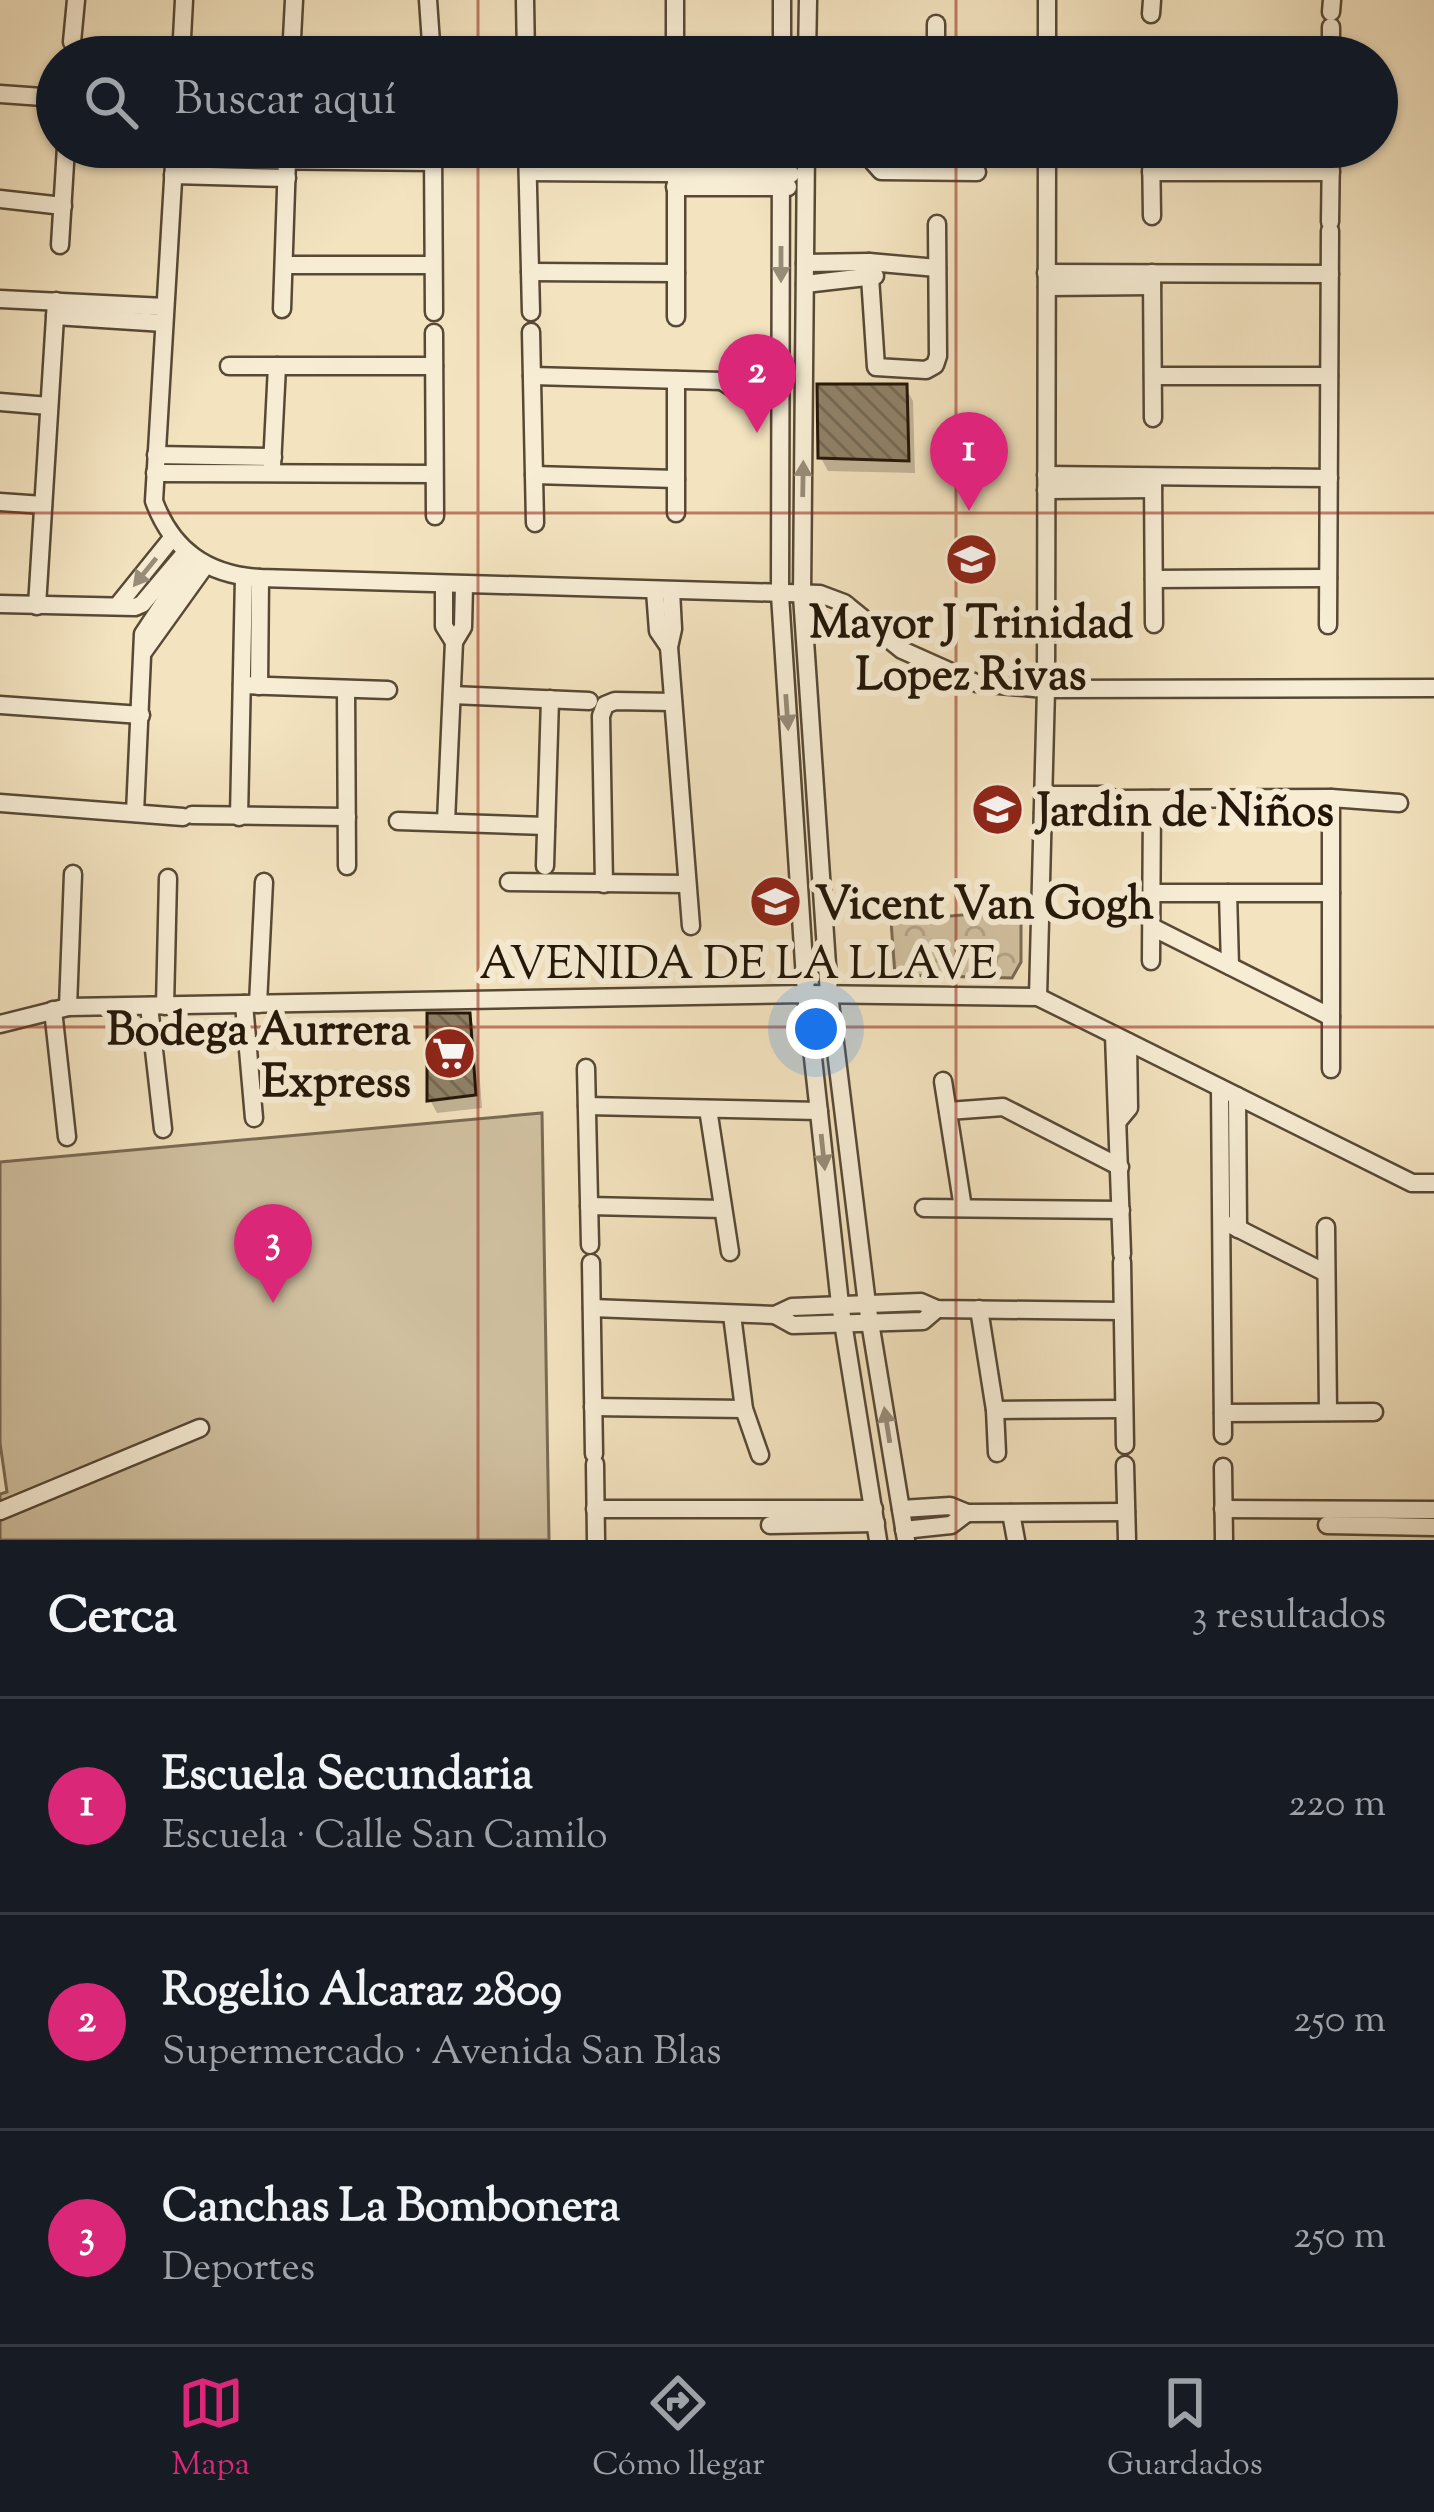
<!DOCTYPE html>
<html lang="es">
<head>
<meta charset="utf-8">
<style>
	:root { --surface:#171b24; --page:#242831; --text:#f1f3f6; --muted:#9ea1a6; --line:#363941; --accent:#db2777 }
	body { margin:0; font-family:"Sorts Mill Goudy",serif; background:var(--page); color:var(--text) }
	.you { position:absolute; left:816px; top:1029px; width:42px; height:42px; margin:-30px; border:9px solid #fff; border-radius:50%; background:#1a73e8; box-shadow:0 0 0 18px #1a73e833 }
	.badge { display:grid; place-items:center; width:78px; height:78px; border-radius:50%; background:var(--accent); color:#fff; font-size:39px; font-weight:700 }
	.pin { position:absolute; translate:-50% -99px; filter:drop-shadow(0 3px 6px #0008) }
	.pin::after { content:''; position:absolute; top:63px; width:42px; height:36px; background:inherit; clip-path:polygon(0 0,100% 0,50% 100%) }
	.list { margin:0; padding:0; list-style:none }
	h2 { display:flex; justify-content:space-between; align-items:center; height:156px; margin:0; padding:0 48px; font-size:51px }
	h2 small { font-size:39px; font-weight:400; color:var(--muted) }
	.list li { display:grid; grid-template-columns:78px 1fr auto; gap:36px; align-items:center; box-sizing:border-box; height:216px; padding:0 48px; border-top:3px solid var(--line) }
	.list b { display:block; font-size:45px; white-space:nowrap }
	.list p { margin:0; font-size:39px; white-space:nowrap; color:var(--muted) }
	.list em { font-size:39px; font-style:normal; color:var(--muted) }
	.icon { flex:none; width:66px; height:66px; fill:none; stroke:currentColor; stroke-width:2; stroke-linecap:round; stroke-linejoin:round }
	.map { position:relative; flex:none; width:1434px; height:1540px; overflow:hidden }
	.search { position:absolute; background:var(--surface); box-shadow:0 3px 9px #0004; left:36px; right:36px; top:36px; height:132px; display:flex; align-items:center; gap:30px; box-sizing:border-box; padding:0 42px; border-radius:66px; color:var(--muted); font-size:45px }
	.sheet { height:804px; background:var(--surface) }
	nav { display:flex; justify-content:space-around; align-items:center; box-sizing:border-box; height:168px; border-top:3px solid var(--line); background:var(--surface); font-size:33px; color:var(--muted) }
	nav a { display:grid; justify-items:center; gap:6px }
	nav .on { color:var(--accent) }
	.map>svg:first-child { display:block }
</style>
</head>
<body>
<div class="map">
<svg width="1434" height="1540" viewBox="0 0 1434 1540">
	<defs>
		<pattern id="park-crowns" width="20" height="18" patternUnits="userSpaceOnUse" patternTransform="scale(3)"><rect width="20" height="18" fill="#d0c0a0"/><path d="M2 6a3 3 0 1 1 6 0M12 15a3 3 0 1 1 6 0" fill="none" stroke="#b2a488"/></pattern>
		<pattern id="building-back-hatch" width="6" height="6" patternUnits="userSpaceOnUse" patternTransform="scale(3)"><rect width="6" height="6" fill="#8f8167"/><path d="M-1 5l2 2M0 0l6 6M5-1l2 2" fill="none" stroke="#746953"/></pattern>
	</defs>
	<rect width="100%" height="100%" fill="#f3e3bf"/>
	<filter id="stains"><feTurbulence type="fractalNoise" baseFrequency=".00167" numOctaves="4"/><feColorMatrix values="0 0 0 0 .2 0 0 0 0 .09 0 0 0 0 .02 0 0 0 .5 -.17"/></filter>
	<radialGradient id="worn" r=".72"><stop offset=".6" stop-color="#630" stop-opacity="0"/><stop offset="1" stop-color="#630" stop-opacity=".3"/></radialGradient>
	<!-- park -->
	<path fill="url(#park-crowns)" stroke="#7a6b54" stroke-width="3" d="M1021,910V962L1012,978L895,975L891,921Z"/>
	<!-- garden -->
	<path fill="#d0c0a0" stroke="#7a6b54" stroke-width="3" d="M542,1113L549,1540H0V1494L7,1492L0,1443V1162Z"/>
	<!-- shadow -->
	<g fill="#0003">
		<path d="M905,387L913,401L915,473L828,471L821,458Z"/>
		<path d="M468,1016L476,1029L482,1108L437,1113L430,1100Z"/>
	</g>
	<!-- building -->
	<g fill="url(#building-back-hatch)" stroke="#231608" stroke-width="3">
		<path d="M817,384H907L909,461L818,458Z"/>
		<path d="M427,1013H470L476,1095L427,1101Z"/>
	</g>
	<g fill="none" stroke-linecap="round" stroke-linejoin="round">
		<defs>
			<g id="minor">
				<path d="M428,0L432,57"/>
				<path d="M525,0L526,57"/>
				<path d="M675,0V57"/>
				<path d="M1331,12L1332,0"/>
				<path d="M1151,14L1152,0"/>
				<path d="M936,24V57"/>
				<path d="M72,42L76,0"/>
				<path d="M181,57L184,0"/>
				<path d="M291,57L294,0"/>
				<path d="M782,57V0"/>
				<path d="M807,57L808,0"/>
				<path d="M1047,57V0"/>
				<path d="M1331,57V27"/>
				<path d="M0,94L57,98"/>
				<path d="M175,147L154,501C172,550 207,575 260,578L820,594L844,603L902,650L976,683L1046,689L1434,688"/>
				<path d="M433,147L434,312"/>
				<path d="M527,147L531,312"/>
				<path d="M781,147L780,595L806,994L840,1304L878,1540"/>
				<path d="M806,147L802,596L829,994L867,1304L906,1540"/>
				<path d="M872,147L873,162L881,171L977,172"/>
				<path d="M937,147L938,171"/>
				<path d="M1151,147L1152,216"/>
				<path d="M174,159L433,162"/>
				<path d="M528,172L791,174"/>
				<path d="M1151,172H1331"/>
				<path d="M676,173V317"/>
				<path d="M173,175L287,178"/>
				<path d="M675,187H788"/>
				<path d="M0,199L63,206"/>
				<path d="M1330,222L1331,147"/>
				<path d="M60,245L66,147"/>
				<path d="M869,262L876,367L926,370L935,365L938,356L937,224"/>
				<path d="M805,263L869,262L937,268"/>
				<path d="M284,265H433"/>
				<path d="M530,272L676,273"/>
				<path d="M1046,273L1330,274"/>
				<path d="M1152,273L1153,418"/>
				<path d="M805,284L875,276"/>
				<path d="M1047,287L1152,286"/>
				<path d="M0,299L165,307"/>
				<path d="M282,309L287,160"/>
				<path d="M55,316L164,323"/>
				<path d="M531,332L535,523"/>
				<path d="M434,333L435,516"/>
				<path d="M229,366H434"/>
				<path d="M532,376L722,381L735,374H780"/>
				<path d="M1153,376H1329"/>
				<path d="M676,380V513"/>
				<path d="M722,381L734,389L780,390"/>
				<path d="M0,402L49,406"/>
				<path d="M156,455L273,457"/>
				<path d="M272,466L277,366"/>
				<path d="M155,473L434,474"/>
				<path d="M534,475L676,479"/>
				<path d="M1046,475L1329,478"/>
				<path d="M1153,477L1154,624"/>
				<path d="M1046,490L1153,489"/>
				<path d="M0,502L43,505"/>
				<path d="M1154,579L1328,578"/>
				<path d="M444,584V626L454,642"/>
				<path d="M655,591L658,631L669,647"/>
				<path d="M671,591L673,629L669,647L691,926"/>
				<path d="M0,604L135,607L142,604L186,552"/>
				<path d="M118,605L172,538"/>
				<path d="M37,606L56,301"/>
				<path d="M1328,625L1330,231"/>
				<path d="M144,651L205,566"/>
				<path d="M242,685L388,690"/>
				<path d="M259,686L260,578"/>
				<path d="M346,689L347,866"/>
				<path d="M452,695L589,701"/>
				<path d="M0,705L141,715"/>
				<path d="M1043,795H1103L1116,799L1331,798L1399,803"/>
				<path d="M0,803L183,817"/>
				<path d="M135,813L143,634L193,559"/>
				<path d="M1043,813L1104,812L1116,799"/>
				<path d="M192,815L347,817"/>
				<path d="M239,817L244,577"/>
				<path d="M398,821L546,826"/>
				<path d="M446,822L454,642L463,627L464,585"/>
				<path d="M545,866L550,699"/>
				<path d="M509,882L687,884"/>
				<path d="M604,884L601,716L605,705L615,701L673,702"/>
				<path d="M1152,893H1331"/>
				<path d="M1228,893L1230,966"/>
				<path d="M1152,927L1331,1017"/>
				<path d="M1151,961L1152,799"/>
				<path d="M1038,997L1046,689L1047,147"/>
				<path d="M244,1004L254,1118"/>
				<path d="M258,1004L264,882"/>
				<path d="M149,1006L163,1129"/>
				<path d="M165,1006L168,878"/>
				<path d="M68,1007L73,874"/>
				<path d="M53,1010L67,1137"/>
				<path d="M0,1024L68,1007L806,994L1038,997L1412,1183H1434"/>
				<path d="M1114,1035L1122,1254"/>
				<path d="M586,1068L590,1245"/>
				<path d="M1331,1069V798"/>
				<path d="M943,1081L963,1208"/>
				<path d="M1220,1088L1223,1435"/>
				<path d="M1237,1096L1238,1229"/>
				<path d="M587,1106L819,1111"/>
				<path d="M708,1109L730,1252"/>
				<path d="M948,1111L1003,1107L1120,1167"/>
				<path d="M1119,1120L1129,1108L1128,1042"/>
				<path d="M589,1206L723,1209"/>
				<path d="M924,1208L1121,1210"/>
				<path d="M1231,1225L1326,1273"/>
				<path d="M1326,1227L1328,1412"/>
				<path d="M1122,1262L1125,1445"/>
				<path d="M591,1263L594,1454"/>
				<path d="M592,1308L775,1315L792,1307L921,1302L937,1309L1122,1311"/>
				<path d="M979,1309L995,1410L997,1453"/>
				<path d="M732,1315L744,1409L760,1455"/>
				<path d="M775,1315L793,1325L923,1321L937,1309"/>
				<path d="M593,1407L744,1409"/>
				<path d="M995,1410L1124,1409"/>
				<path d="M1223,1413L1374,1412"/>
				<path d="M595,1464L596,1540"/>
				<path d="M1125,1465L1127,1540"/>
				<path d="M1223,1467L1224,1540"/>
				<path d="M595,1509H874"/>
				<path d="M901,1509L950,1506L967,1513L1126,1512"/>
				<path d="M1223,1509L1434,1510"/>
				<path d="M0,1511L200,1428"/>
				<path d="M1011,1513L1016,1540"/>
				<path d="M770,1525L876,1523"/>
				<path d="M1327,1525L1434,1527"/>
				<path d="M904,1530L951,1525L967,1513"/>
			</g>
		</defs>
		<!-- minor casing -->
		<use href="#minor" stroke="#574936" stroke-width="21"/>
		<!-- minor -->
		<use href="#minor" stroke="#f7edd5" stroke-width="16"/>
	</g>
	<!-- one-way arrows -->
	<defs><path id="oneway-solid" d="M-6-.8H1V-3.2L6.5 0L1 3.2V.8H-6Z" transform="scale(3)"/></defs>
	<g fill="#988c79">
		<use href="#oneway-solid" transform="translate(781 264) rotate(90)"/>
		<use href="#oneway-solid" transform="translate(803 479) rotate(-89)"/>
		<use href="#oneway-solid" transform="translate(145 572) rotate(129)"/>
		<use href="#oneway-solid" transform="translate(787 712) rotate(86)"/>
		<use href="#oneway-solid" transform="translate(823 1152) rotate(84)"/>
		<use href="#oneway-solid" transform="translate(887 1425) rotate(-99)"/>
	</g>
	<!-- grid -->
	<path fill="none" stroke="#8f2418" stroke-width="3" stroke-opacity="0.55" d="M478,0V57M956,0V57M478,147V1540M956,147V1540M0,513H1434M0,1027H1434"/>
	<!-- icons -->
	<defs>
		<symbol id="school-disc" viewBox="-11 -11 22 22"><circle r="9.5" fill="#8f2418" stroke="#f7edd5"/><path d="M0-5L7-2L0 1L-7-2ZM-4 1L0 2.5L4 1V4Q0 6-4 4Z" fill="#fff"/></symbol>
		<symbol id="supermarket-disc" viewBox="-11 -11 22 22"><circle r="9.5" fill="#8f2418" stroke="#f7edd5"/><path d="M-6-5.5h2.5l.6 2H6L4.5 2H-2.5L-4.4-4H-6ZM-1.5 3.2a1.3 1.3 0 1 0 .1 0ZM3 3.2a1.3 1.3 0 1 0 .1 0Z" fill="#fff"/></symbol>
	</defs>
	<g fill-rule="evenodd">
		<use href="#school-disc" x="942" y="530" width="59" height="59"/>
		<use href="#school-disc" x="968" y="780" width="59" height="59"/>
		<use href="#school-disc" x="746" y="872" width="59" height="59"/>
		<use href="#supermarket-disc" x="420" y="1024" width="59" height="59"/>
	</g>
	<g text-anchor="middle" stroke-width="12" stroke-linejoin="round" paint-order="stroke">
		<!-- poi labels -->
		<g font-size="45" font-weight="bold" fill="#231608" stroke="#f7edd5" text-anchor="start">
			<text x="971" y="637" text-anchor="middle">Mayor J Trinidad<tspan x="971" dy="52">Lopez Rivas</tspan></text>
			<text x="1037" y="825">Jardin de Niños</text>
			<text x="815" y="918">Vicent Van Gogh</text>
			<text x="411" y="1044" text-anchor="end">Bodega Aurrera<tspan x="411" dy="52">Express</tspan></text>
		</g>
		<!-- street labels -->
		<g font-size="45" fill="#231608" stroke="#f7edd5">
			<text x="738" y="978">AVENIDA DE LA LLAVE</text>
		</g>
	</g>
	<rect width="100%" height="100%" filter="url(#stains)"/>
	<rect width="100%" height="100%" fill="url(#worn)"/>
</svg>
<div class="you"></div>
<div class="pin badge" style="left:969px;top:511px">1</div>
<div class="pin badge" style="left:757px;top:433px">2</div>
<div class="pin badge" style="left:273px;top:1303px">3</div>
<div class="search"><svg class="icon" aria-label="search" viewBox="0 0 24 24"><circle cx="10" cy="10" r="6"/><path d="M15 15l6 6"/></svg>Buscar aquí</div>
</div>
<section class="sheet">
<h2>Cerca<small>3 resultados</small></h2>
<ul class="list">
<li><span class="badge">1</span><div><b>Escuela Secundaria</b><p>Escuela · Calle San Camilo</p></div><em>220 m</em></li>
<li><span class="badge">2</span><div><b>Rogelio Alcaraz 2809</b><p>Supermercado · Avenida San Blas</p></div><em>250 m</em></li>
<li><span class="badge">3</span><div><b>Canchas La Bombonera</b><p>Deportes</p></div><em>250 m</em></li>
</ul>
</section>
<nav>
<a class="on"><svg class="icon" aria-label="map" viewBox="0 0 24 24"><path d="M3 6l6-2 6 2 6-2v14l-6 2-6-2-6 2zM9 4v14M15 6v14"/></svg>Mapa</a>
<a><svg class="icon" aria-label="directions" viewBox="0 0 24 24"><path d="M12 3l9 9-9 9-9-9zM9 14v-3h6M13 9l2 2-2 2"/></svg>Cómo llegar</a>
<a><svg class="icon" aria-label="saved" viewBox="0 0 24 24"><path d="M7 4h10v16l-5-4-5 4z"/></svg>Guardados</a>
</nav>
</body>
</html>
